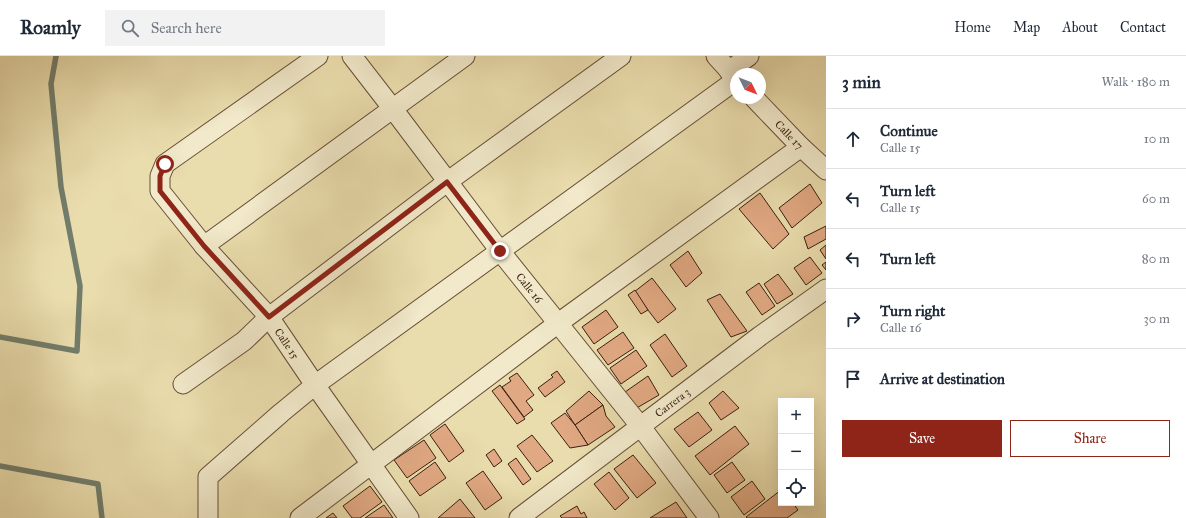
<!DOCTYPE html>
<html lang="en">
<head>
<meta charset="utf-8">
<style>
	:root { --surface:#fff; --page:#f2f2f3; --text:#1f2937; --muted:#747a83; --line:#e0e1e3; --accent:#8f2418 }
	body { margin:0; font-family:"IM FELL Great Primer",serif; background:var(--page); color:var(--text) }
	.controls { position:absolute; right:12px; bottom:12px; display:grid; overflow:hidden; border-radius:0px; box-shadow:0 4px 16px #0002 }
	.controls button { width:36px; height:36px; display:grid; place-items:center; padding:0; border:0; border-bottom:1px solid var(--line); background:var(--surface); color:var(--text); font:20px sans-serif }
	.compass { position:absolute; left:730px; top:12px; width:36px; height:36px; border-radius:50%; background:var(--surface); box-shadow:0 4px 16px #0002; rotate:133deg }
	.stop { position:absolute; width:12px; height:12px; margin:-9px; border:3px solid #8f2418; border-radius:50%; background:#fff }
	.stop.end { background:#8f2418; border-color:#fff; box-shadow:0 1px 4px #0008 }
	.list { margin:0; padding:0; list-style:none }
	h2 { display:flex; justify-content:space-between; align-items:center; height:52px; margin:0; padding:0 16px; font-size:17px }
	h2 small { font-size:13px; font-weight:400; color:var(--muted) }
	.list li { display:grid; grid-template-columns:26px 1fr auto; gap:12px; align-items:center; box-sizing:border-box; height:60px; padding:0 16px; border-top:1px solid var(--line) }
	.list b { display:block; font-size:15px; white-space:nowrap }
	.list p { margin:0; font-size:13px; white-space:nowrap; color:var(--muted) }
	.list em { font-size:13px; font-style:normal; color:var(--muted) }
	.actions { display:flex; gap:8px; padding:12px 16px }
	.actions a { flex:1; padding:9px 0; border:1px solid var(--accent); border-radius:0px; text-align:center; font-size:14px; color:var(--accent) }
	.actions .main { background:var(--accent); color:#fff }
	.icon { flex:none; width:22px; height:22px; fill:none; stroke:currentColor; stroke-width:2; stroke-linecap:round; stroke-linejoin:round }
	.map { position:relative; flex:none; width:826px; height:462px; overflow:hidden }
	header { display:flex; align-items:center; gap:24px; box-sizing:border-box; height:56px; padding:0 20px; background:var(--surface); border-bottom:1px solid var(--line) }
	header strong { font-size:19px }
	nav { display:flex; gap:22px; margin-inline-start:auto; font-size:14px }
	.search { width:280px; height:36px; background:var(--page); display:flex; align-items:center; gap:10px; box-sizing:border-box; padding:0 14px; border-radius:0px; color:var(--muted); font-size:15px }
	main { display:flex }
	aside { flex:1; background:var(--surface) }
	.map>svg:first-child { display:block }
</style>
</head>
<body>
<header>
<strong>Roamly</strong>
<div class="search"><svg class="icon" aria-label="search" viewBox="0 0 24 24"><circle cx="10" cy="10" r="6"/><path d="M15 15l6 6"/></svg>Search here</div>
<nav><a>Home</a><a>Map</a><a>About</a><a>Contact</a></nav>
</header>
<main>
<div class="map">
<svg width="826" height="462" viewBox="0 0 826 462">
	<rect width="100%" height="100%" fill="#eaddad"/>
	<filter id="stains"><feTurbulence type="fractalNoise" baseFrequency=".005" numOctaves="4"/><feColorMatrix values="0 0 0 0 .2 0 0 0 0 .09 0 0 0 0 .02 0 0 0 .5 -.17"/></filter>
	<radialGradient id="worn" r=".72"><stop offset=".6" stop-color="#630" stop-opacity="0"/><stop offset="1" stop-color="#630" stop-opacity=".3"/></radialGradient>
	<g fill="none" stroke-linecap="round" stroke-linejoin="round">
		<!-- stream -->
		<g stroke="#727d6b" stroke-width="5.5">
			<path d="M0,281L77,295L80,230L61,131L51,28L56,0"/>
			<path d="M0,410L98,428L102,462"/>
		</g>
	</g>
	<!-- building -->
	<g fill="#e1a983" stroke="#3a1e0f">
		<path d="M810,128L822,147L792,172L779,152Z"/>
		<path d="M760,137L789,178L773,193L739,153Z"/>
		<path d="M826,170V183L808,193L804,181Z"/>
		<path d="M826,189V203L820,194Z"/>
		<path d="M688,195L702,217L686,231L670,209Z"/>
		<path d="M810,201L822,217L806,229L794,212Z"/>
		<path d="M826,206V214L822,209Z"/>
		<path d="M778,218L793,238L777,248L764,228Z"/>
		<path d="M652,222L676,253L658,267L634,236Z"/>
		<path d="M759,227L775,250L762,259L746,236Z"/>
		<path d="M635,234L648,254L641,258L628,239Z"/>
		<path d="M720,238L747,275L731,281L707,244Z"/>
		<path d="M606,254L618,271L594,288L582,271Z"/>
		<path d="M623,276L634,292L608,309L597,294Z"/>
		<path d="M665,278L687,310L672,321L650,289Z"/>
		<path d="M636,294L647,310L621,328L610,312Z"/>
		<path d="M557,315L565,326L545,341L538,332L553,321L551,319Z"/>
		<path d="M517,317L534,339L526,345L533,354L524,361L502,331L511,325L509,322Z"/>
		<path d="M648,320L659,339L635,353L625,336Z"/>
		<path d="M500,329L525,363L517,368L492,335Z"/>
		<path d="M589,335L603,349L575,369L566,355Z"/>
		<path d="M723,335L739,352L721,364L709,347Z"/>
		<path d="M603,349L606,360L615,371L588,389L575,369Z"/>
		<path d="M698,356L712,374L689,391L674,373Z"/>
		<path d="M565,357L575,369L588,389L570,392L551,367Z"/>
		<path d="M445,368L464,395L449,406L430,379Z"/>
		<path d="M735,370L749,388L710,419L695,400Z"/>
		<path d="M532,379L553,405L537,416L517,390Z"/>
		<path d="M424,384L436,402L407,422L394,404Z"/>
		<path d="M494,393L502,405L494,411L486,399Z"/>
		<path d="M633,399L656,427L637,442L614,413Z"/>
		<path d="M516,402L531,423L523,429L508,408Z"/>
		<path d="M435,406L446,422L420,440L409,425Z"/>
		<path d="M732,406L745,424L727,437L714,419Z"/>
		<path d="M483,415L502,442L485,454L466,427Z"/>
		<path d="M609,416L629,442L615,454L594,428Z"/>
		<path d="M752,425L765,443L744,459L731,441Z"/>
		<path d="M370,430L382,446L360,462H352L343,450Z"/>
		<path d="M781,434V447H793L798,454L787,462H747L746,461Z"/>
		<path d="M460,443L475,462H438Z"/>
		<path d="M676,446L687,462H650Z"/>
		<path d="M384,449L393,462H365Z"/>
		<path d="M577,450L581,458L584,456L587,462H562L560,460Z"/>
		<path d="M333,457L337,462H326Z"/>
	</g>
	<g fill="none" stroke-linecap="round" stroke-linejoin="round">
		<defs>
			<g id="minor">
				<path id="s1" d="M318,0L165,108L160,120V135L204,190L269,261L315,329L409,462"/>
				<path id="s2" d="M352,0L393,53L500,195L641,371L709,462"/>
				<path d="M716,0L736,22"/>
				<path d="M729,15L749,0"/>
				<path id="s3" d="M754,42L801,91L826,114"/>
				<path d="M204,190L465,0"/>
				<path d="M183,328L244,285L269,261L447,126L621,0"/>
				<path d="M208,462V421L281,357L315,329L736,24"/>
				<path d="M300,462L557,268L801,91"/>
				<path id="s4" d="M519,462L760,280L826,233"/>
			</g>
		</defs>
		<!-- minor casing -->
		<use href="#minor" stroke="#664e36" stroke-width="21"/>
		<!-- minor -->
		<use href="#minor" stroke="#f1e9ca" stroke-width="19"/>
	</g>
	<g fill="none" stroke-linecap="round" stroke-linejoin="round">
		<!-- route -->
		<path stroke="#8f2418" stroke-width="5" d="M165,108L160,120V135L204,190L269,261L447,126L500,195"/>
	</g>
	<g text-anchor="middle" stroke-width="3" stroke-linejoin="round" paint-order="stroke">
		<!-- street labels -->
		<g font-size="11" fill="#3a1e0f" stroke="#f1e9ca">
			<text dy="4" stroke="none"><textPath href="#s3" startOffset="51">Calle 17</textPath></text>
			<text dy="4" stroke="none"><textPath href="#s2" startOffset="292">Calle 16</textPath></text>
			<text dy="4" stroke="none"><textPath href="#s1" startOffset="414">Calle 15</textPath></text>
			<text dy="4" stroke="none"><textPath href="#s4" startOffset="192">Carrera 3</textPath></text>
		</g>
	</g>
	<rect width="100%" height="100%" filter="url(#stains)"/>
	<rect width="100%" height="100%" fill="url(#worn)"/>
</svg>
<div class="controls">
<button>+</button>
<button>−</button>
<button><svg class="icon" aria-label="locate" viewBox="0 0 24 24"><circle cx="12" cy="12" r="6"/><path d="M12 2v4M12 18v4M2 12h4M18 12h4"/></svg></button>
</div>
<svg class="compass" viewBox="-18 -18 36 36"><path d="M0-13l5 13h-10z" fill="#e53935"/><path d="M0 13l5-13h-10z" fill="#747a83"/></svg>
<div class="stop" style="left:165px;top:108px"></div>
<div class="stop end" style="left:500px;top:195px"></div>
</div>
<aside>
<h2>3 min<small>Walk · 180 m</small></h2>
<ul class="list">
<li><svg class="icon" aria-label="ahead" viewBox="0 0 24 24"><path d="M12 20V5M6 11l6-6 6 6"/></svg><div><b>Continue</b><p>Calle 15</p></div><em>10 m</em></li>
<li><svg class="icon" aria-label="left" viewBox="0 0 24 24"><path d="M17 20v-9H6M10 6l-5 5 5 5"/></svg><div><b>Turn left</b><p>Calle 15</p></div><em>60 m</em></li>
<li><svg class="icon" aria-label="left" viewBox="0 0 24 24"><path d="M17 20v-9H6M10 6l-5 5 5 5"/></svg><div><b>Turn left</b></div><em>80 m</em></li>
<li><svg class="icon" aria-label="right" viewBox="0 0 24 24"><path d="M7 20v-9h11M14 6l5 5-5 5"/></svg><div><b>Turn right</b><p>Calle 16</p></div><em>30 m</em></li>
<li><svg class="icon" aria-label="arrive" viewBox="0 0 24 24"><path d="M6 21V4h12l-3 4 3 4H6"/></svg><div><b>Arrive at destination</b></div></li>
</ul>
<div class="actions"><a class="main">Save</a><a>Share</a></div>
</aside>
</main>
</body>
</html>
